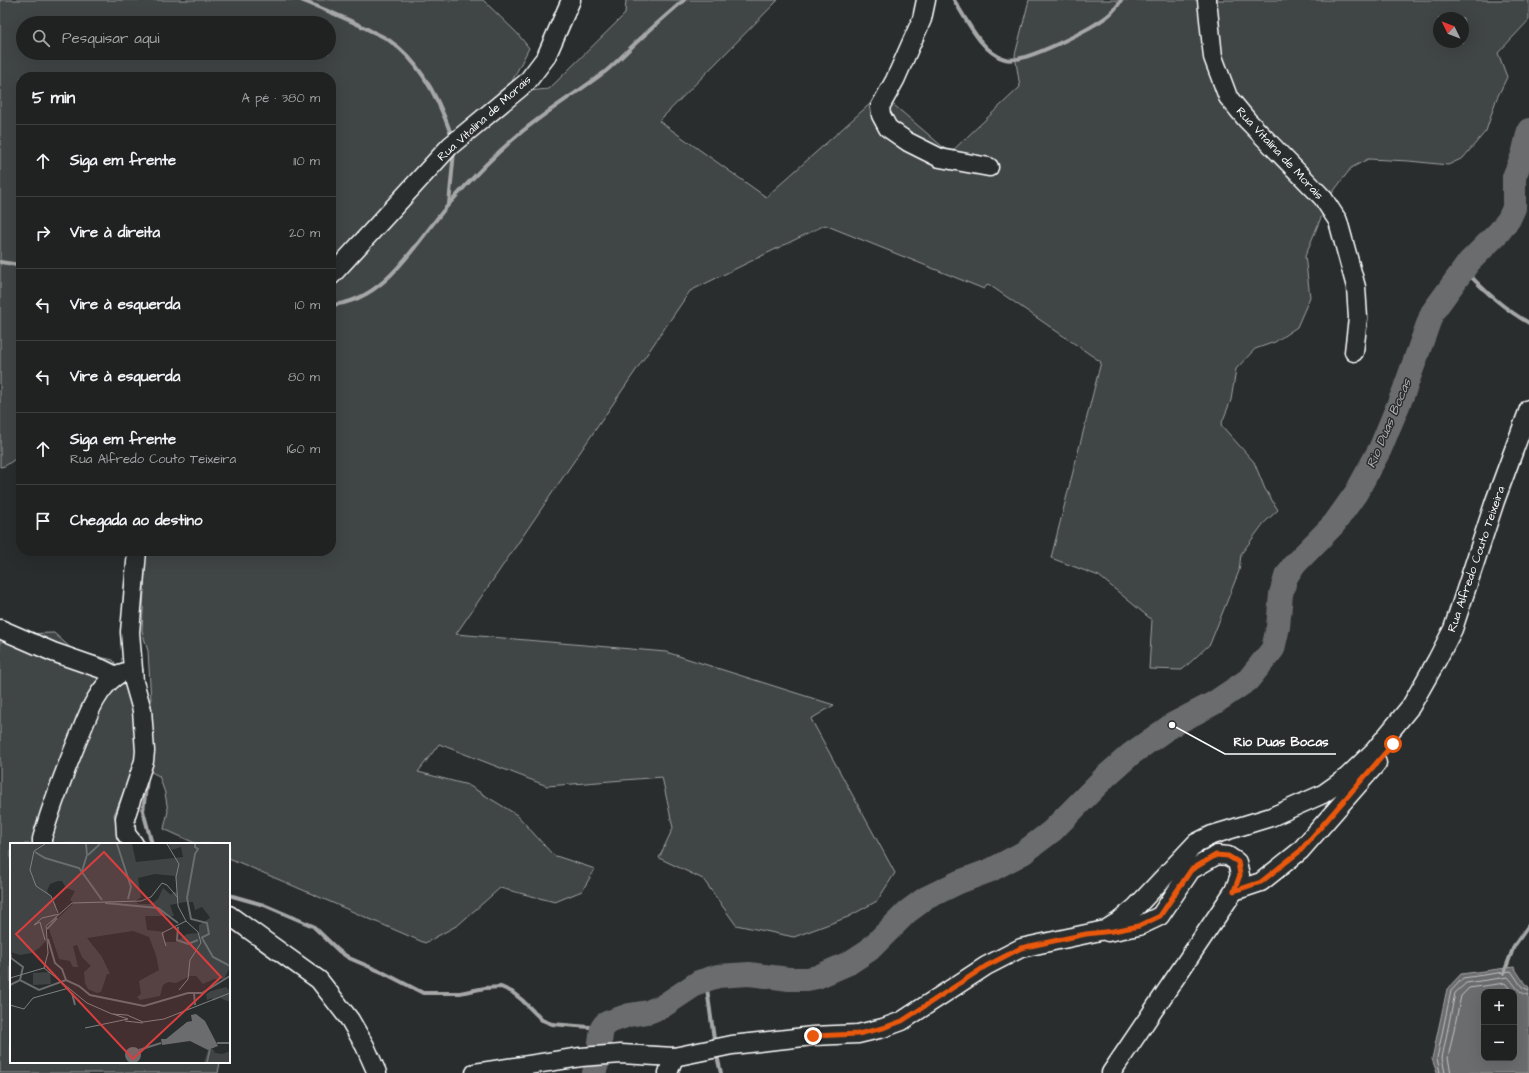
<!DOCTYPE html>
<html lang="pt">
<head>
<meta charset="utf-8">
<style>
	:root { --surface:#202222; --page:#2d2f2f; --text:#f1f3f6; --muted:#a2a4a5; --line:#3d3f40 }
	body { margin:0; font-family:"Architects Daughter",sans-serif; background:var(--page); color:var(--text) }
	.controls { position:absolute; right:12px; bottom:12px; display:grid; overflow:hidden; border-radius:8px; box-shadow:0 4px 16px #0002 }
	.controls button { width:36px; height:36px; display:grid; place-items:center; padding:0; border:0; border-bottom:1px solid var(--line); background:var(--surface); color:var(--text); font:20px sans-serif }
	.compass { position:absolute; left:1433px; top:12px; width:36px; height:36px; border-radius:50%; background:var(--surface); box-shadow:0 4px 16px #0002; rotate:313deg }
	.stop { position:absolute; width:12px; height:12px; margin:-9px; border:3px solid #ea580c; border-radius:50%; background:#fff }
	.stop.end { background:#ea580c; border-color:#fff; box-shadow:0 1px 4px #0008 }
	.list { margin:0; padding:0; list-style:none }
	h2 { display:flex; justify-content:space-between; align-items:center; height:52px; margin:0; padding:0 16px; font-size:17px }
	h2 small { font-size:13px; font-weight:400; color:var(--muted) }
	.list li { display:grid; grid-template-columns:26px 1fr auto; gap:12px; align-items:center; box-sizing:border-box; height:72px; padding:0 16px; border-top:1px solid var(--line) }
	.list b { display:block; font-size:15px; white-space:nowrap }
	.list p { margin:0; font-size:13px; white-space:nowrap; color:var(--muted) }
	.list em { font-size:13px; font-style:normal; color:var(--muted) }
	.icon { flex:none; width:22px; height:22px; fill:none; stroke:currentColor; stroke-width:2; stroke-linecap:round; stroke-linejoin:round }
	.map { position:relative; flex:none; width:1529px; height:1073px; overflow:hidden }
	.search { position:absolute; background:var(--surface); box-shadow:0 4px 16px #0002; left:16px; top:16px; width:320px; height:44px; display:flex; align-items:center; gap:10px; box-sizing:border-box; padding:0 14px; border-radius:22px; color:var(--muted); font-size:15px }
	.panel { position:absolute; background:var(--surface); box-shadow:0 4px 16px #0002; left:16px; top:72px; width:320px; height:484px; border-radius:16px }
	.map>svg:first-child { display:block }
</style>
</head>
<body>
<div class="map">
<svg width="1529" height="1073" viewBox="0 0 1529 1073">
	<rect width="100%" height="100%" fill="#2a2d2e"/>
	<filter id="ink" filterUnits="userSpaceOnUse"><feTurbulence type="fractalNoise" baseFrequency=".025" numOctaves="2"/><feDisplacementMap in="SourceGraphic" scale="8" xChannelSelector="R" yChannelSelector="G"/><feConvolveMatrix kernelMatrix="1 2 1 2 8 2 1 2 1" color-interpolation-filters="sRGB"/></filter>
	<g filter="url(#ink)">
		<!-- green -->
		<path fill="#414445" stroke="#a0a2a2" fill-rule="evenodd" d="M0,0H483L517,33L529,48L506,93L549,89L625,14L626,0H778L659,121L766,197L881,94L950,153L1020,87L1015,55L1029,0H1529V20L1498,53L1507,77L1496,100L1486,131L1463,158L1448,165L1409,161L1368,159L1351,168L1330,196L1305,256L1310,297L1297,327L1275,342L1255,349L1236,369L1231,400L1221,425L1254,462L1265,489L1278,510L1264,523L1241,554L1239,571L1210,644L1182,670L1149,669L1152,620L1099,576L1051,558L1101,362L988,284L984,289L825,225L690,291L456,634L666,652L834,705L811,719L895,873L877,901L848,917L794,937L736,925L703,879L659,858L673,828L662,777L547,786L439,744L418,772L468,785L517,815L553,855L595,869L582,891L555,902L500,888L458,925L425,943L229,858V844H197L164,829L168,811L165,793L159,776L140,766L130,776L114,815L123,840L127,844H11V1062H220L218,1073H0V632L15,634L54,633L74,651L113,660L131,689L141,717L152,718L148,651L142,631L146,551H331V77H21V455L5,466L0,467ZM1439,18H1463V42H1439ZM23,23H329V53H23Z"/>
		<!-- water -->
		<path fill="#6a6c6d" stroke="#a6a7a7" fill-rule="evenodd" d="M1514,967L1525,984L1529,987V1073H1437L1432,1059L1447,989L1461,974ZM1484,992H1514V1058H1484Z"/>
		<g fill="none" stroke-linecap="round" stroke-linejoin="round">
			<!-- shore -->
			<g stroke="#c3c4c5" stroke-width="1">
				<path d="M1440,1073L1437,1058L1451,991L1463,978L1511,971L1522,987L1529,990"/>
				<path d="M1445,1073L1442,1058L1455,993L1466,983L1508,977C1515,984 1518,994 1529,995"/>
				<path d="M1451,1073L1448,1058L1461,996L1469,988L1505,983L1512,992"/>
			</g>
			<!-- stream -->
			<g stroke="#a6a7a7" stroke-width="4">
				<path d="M301,0C325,10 349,19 371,31C377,34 385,37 390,41C421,62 439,100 451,134"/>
				<path d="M954,0C966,19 982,53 1005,59C1022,65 1096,27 1110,14C1114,10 1119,5 1121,0"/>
				<path d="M449,204L454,151"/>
				<path d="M0,262L21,265"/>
				<path d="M1464,269C1483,290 1504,309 1529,323"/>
				<path d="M331,305C387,301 416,241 449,204C470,180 493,156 518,135C545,112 577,93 606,71C617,62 628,50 639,40C654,26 669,13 684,0"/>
				<path d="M147,779L143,811L152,844"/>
				<path d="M229,895L264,905L313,926L339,951L349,958L384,973L423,993H460L485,988L501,987L512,992L522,1000L542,1020L552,1024L602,1028"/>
				<path d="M1504,973L1514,946L1529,925"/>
				<path d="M707,979V989L714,1039"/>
				<path d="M717,1056L721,1073"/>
			</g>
			<!-- river -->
			<path stroke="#6a6c6d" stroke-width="24" d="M594,1073L597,1064L602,1028L605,1024L609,1022L629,1015L648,1012L663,1006L699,982L718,976L749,974L789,979H807L817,977L849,963L869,950L907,912L926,898L959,882L991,870L1023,853L1052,831L1105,777L1131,754L1172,725L1214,703L1248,680L1273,649L1278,627L1281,594L1286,577L1293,566L1334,524L1356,493L1380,449L1404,391L1432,313L1469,262L1499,232L1509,219L1514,208V177L1523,155L1529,130"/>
			<defs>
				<g id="minor">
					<path d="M926,0L922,19L895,80L880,107L881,115L888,128L908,142L940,158L989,167"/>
					<path d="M1207,0L1213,57L1228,97L1247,120L1323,198L1338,221L1356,287L1358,318L1354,352"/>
					<path d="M331,276L450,146L527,82L546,57L571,0"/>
					<path d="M0,629L53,652L102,669L116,676"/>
					<path d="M42,844V839C51,807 63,776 76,744C86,721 94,692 116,676C121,672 127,672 133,671"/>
					<path d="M134,844L126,834L125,818L144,761L145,751L142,710L134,682L130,632L137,551"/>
					<path d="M1234,891L1261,882L1300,851L1377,763"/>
					<path d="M229,915L319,980L350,1020L365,1046L377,1073"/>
					<path d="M1108,932L1139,926L1160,916L1191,870L1217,855L1228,856L1237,862L1240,875L1234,891L1111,1073"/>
					<path d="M475,1073L581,1057L621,1054L674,1057L732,1045L813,1036L858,1034L883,1028L902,1021L986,966L1021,948L1105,930L1118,922L1136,907L1196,843L1212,835L1271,817L1323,794L1347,777L1375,750L1411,706L1437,660L1453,629L1495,501L1529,409"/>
					<path d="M668,1073L674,1057"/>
				</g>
			</defs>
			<!-- minor casing -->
			<use href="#minor" stroke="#fff" stroke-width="21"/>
			<!-- minor -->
			<use href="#minor" stroke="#2a2d2e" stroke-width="18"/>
		</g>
	</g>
	<g fill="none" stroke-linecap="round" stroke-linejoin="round" filter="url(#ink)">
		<!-- route -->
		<path stroke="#ea580c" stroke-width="5" d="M813,1036L858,1034L883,1028L902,1021L986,966L1021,948L1086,934L1113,931L1139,926L1160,916L1191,870L1216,855L1228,856L1238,862L1240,875L1234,891L1261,882L1300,851L1393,744"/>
	</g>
	<g text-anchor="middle" stroke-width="3" stroke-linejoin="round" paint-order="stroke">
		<!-- street labels -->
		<g font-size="12" fill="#fff" stroke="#2a2d2e">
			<text transform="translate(484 118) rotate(-42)" y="4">Rua Vitalina de Morais</text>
			<text transform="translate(1280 153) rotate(47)" y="4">Rua Vitalina de Morais</text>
			<text transform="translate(1476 559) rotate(-71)" y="4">Rua Alfredo Couto Teixeira</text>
		</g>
		<!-- water labels -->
		<g font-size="13" font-style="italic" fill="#b4b6b6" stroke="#2a2d2e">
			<text transform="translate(1388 423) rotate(-67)" y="5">Rio Duas Bocas</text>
		</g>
	</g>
	<!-- overview -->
	<g transform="translate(10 843)">
		<rect width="220" height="220" fill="#2a2d2e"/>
		<path d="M0,1H122L126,19L173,14L171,4L162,7L158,1H220V124L214,136H204L193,141L186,133H180L166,140L158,139L153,142L150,153L130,157L127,154L131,151L129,138L149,127L146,112L139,94L123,88L77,95L92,114L100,131H97L91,149L87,150L78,146L75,140L74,129L81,123L72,114L67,102L63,103L68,124H63L60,118L49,116L39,86L42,79L35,83L36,98L29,105L22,110L10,112L0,109ZM145,31L165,33L167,49H163L161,52L153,45L148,56L141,61H129L125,58L131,54L128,35ZM48,38H52L56,45L65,48L60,57L64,60L47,76L46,62L37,48L40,41ZM175,59H183L185,67L192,64L199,73L200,75L189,82V90L177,91L165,99H154V89L137,87L135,73H164L160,62ZM40,129L41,141L23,142V130ZM216,144L220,148V159L210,155L203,158L202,155L197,157L196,151L201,148ZM203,206L205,210L212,211L220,208V219H194L198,207Z" fill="#414445" fill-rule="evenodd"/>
		<path d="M186,171L195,178L208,203L198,207L180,198L152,202L151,196H156L177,179L182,178L181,172ZM115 212a8 8 0 1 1 16 0a8 8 0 1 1-16 0Z" fill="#6a6c6d"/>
		<path fill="none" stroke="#6a6c6d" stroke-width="2" d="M107,1L121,44L118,56M185,1V4L188,6L185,11L177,55L181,76L197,80L199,91L191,95M25,9L35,15L69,25L92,57M78,12L90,1M72,28L77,12L76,1M95,60L148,65L168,80M168,84L167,97L178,101L188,97M37,86L47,75M192,95L203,114L220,123M38,96L45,120L52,126L56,137M0,108L1,115L13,124L10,137M0,142L10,137L29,147L56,137L69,143L80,152L134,163L178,150H192L220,133M62,150L65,162M184,150L185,162M207,200H220M129,207L151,200M197,219L200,206"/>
		<path fill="none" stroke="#7f8182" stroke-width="1" d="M35,1L24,8L20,27L26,43L41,53L48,70M157,1L169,21L166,34L168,63L176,78L188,89L191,100L180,117L178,136L169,147M35,97L30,79L24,82L32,75L49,71M156,103L152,90L176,78M34,125L77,160L102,171L117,172L133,179L154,176L220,150M34,125L38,110L36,83L62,60L131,58L141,54L152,40L157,42L168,55M0,135L34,125M0,162L14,166L23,155L59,145M115,178L133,180M75,185L118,176L103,171"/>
		<path fill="#da3e3e" fill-opacity="0.15" stroke="#da3e3e" stroke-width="2" d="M94,9L211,134L123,216L6,91Z"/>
		<rect width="220" height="220" fill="none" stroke="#fff" stroke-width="2"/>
	</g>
	<!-- callouts -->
	<path fill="none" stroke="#fff" stroke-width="1.5" d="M1172 725L1225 754H1336"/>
	<circle fill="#fff" stroke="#2a2d2e" stroke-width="1.5" cx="1172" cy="725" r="4"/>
	<g font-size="13" text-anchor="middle" font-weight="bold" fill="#fff" stroke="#2a2d2e" stroke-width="3" stroke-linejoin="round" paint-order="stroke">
		<text x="1281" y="746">Rio Duas Bocas</text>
	</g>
</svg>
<div class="controls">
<button>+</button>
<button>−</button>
</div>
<svg class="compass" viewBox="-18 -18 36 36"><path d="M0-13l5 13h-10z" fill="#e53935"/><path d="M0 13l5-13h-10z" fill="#a2a4a5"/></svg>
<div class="stop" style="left:1393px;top:744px"></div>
<div class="stop end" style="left:813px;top:1036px"></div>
<div class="search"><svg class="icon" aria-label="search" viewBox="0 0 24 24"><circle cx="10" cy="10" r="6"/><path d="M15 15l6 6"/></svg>Pesquisar aqui</div>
<section class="panel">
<h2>5 min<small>A pé · 380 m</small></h2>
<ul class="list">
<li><svg class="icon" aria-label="ahead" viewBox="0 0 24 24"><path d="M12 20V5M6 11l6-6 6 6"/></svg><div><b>Siga em frente</b></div><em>110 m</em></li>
<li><svg class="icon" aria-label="right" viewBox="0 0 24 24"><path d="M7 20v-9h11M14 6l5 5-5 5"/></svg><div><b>Vire à direita</b></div><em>20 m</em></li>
<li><svg class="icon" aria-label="left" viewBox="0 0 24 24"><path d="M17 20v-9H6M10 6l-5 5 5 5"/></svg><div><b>Vire à esquerda</b></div><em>10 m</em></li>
<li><svg class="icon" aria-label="left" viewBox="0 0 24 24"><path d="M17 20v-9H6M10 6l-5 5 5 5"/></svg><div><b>Vire à esquerda</b></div><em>80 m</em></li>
<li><svg class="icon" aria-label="ahead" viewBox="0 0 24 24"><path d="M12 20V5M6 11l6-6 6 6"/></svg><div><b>Siga em frente</b><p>Rua Alfredo Couto Teixeira</p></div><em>160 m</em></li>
<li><svg class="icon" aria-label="arrive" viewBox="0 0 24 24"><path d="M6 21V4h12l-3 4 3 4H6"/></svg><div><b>Chegada ao destino</b></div></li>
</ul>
</section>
</div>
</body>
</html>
